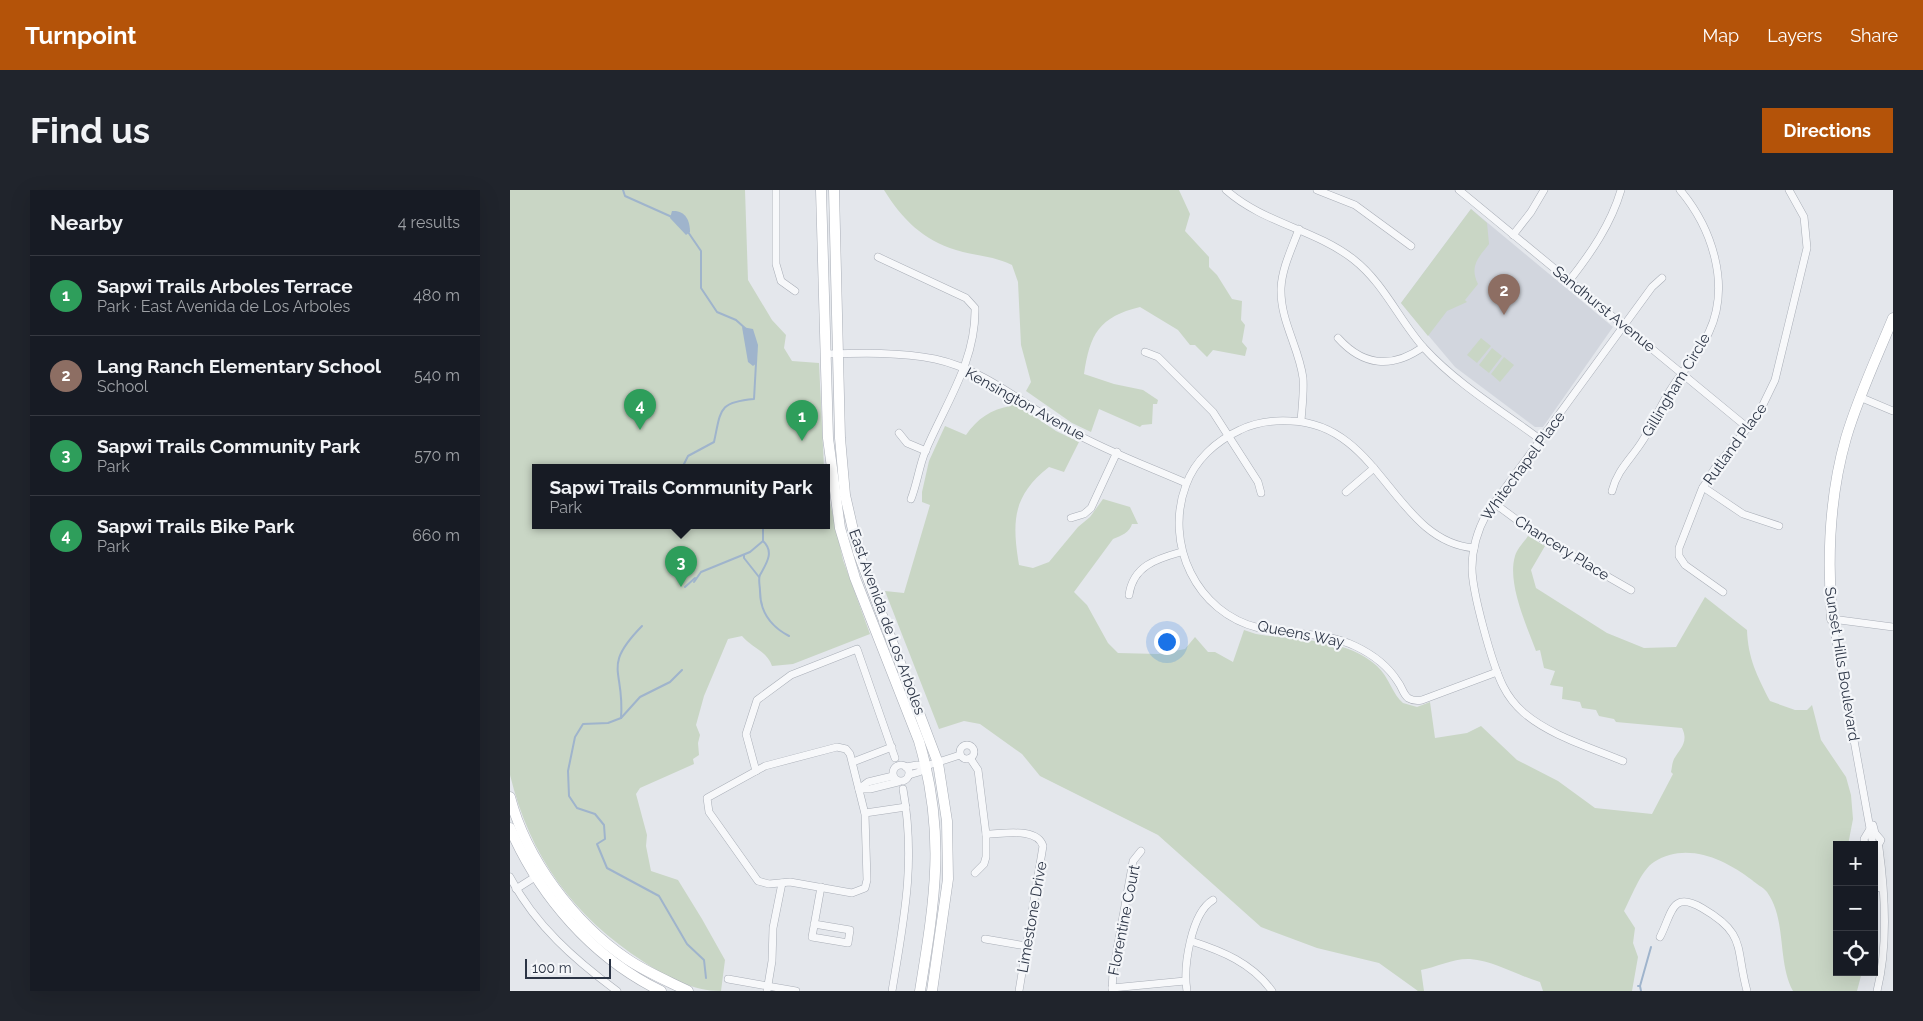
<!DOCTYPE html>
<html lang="en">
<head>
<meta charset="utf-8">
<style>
	:root { --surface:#171b24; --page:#20242c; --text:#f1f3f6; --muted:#9ea1a6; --line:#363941; --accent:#b45309 }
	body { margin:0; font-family:Raleway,sans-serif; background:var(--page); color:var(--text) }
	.controls { position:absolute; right:15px; bottom:15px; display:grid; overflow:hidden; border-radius:0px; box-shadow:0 5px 20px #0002 }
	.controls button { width:45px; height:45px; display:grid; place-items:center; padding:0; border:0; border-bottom:1px solid var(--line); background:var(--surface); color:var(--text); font:25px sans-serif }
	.scale { position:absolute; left:15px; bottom:12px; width:86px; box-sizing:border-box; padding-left:5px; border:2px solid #2b3445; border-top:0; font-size:14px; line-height:18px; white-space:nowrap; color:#2b3445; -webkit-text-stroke:4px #f4f6f9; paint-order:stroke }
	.you { position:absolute; left:656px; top:451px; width:18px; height:18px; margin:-12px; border:4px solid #fff; border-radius:50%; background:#1a73e8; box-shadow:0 0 0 8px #1a73e833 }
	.badge { display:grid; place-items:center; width:32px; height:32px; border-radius:50%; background:var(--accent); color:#fff; font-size:16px; font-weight:700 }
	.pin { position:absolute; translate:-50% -41px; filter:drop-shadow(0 1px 2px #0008) }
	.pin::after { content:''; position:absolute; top:26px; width:18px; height:15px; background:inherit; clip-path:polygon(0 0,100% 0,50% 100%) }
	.popup { position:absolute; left:22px; top:274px; width:298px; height:65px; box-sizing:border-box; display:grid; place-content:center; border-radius:0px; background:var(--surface); filter:drop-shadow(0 1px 4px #0005); font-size:16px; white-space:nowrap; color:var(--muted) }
	.popup b { font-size:19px; color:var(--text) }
	.popup::after { content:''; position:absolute; left:50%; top:100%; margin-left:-10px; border:10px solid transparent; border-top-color:var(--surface) }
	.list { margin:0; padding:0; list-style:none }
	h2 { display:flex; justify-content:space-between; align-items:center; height:65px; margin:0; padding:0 20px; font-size:21px }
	h2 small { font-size:16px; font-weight:400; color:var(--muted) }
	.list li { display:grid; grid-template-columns:32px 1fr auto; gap:15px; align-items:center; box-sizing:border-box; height:80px; padding:0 20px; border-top:1px solid var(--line) }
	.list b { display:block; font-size:19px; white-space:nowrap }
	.list p { margin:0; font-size:16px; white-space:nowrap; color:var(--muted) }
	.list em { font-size:16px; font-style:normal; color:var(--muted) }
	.icon { flex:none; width:28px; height:28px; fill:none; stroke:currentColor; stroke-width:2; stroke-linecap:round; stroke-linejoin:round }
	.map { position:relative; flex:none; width:1383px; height:801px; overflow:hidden; border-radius:0px }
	header { display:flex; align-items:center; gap:30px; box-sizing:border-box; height:70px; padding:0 25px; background:var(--accent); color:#fff }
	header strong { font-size:24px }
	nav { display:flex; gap:28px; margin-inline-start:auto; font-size:18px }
	.intro { display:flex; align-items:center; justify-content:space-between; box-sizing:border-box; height:120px; padding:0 30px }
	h1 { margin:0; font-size:35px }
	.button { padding:12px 22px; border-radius:0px; background:var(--accent); color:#fff; font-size:18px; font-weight:700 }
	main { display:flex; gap:30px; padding:0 30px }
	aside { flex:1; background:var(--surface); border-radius:0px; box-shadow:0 5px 20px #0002 }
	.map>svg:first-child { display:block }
</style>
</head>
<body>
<header>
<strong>Turnpoint</strong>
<nav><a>Map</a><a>Layers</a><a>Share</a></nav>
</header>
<div class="intro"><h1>Find us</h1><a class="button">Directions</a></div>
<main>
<aside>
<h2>Nearby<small>4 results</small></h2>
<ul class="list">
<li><span class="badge" style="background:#2e9e5b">1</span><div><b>Sapwi Trails Arboles Terrace</b><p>Park · East Avenida de Los Arboles</p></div><em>480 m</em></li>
<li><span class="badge" style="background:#8d6e63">2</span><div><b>Lang Ranch Elementary School</b><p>School</p></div><em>540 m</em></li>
<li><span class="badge" style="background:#2e9e5b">3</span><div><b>Sapwi Trails Community Park</b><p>Park</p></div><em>570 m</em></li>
<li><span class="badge" style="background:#2e9e5b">4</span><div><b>Sapwi Trails Bike Park</b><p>Park</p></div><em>660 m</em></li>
</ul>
</aside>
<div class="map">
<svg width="1383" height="801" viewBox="0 0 1383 801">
	<rect width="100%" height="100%" fill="#e4e7ec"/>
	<!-- built -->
	<path fill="#d2d6de" d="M961,19L1103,137L1033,237H1025L945,177L891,113Z"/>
	<!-- green -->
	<g fill="#c9d6c5">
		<path d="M0,0H235L238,90L262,130L276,145L274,158L282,171L309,173L314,278H26V336H316V295L333,370L360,444L283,474L262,476C257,461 242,458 232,446L218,449L194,506L186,535L190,545L188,553L189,565L183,569L184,574L130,598L126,604L137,645L136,656L141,681L168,690L192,729L215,770L211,801C183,801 158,788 134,772C63,726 20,667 0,585Z"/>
		<path d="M374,0H669L680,24L675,41L699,67V77L707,85L722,109L732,111L731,130L735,135L732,152L737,158L735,166L703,160L697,167L685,155H680L668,140L630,117C589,127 580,144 574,184L604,194L633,200L648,210L647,214H643L642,234L632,235L630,237L589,219L581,242L562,233L516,201L521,192L511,155L508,92L502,75C484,66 466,66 446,60C413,50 392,29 374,0Z"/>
		<path d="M961,19L977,33L979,54C969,67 959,76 968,94L955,110L957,112L937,121L918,146L891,113Z"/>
		<path d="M971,148L981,156L967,173L957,165Z"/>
		<path d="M982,158L992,166L979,183L969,175Z"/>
		<path d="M994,167L1004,175L990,192L981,184Z"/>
		<path d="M503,212L546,241L569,252L554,282L539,277C502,306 502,332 509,375L523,378L539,372L568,337L580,327L593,309L620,317L628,334H622C620,342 611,346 603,349L564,402L577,415L598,453L608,463L648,464L675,459L685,447L698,462H705L723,472L734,440L746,444C786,451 835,447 867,476C879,487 883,505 893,513L907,517L920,512L925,548L957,543L971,536L1007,570L1048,591L1085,618L1142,624L1163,584L1161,582C1162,578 1162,573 1164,569C1170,559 1179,552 1172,538L1106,532L1104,529L1089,526L1086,520L1072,518L1070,512L1052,509L1053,497L1040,495L1045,481L1034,478L1030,460L1026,461C1016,434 997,393 1005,366C1007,359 1014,352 1018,346L1035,356L1021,380L1026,398L1097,443L1134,458L1166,457L1195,407L1237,440C1238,468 1247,486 1260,511L1285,520H1297L1302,515L1311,550L1336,587L1341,605L1343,629L1338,655H1327V782H1352L1347,801H1283C1267,771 1277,730 1257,702C1253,697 1246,694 1242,690C1215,669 1176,651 1144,672C1131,680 1121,708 1114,721L1125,738L1123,753L1128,767L1122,801H1033L1030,792C1006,785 985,771 960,769C945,768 926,777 911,780L914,801H908L869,773L807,758L751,737L648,645L530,586L512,564L470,534L454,531L429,539L375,401L394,403L420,315L412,312V302L419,271L435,236L456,245C467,229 481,219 501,216Z"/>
	</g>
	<!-- water -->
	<g fill="#9fb4cc">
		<path d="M162,21C175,20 180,30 180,42L176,45L160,28Z"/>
		<path d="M232,137L243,139L248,155L247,173L243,176L238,172Z"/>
	</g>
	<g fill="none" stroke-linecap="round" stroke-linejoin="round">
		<!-- stream -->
		<g stroke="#9fb4cc" stroke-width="2">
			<path d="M113,0L115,6L162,27"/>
			<path d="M178,42L191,61V98L207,122L226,130L236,139"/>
			<path d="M172,278L178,266L204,252C211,220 208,212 244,209L246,173"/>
			<path d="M253,351C265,362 256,374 250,385C248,389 250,396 250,401C250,422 260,436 279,446"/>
			<path d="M234,365V368L249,387"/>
			<path d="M184,392L191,382L240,362L253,351V336"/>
			<path d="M175,397L185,388"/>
			<path d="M172,480L160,492L130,507L111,528L98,533L73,534L65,547L58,581L59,606L67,618L85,624L94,635L95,649L87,654L97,678L149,706L177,754L194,770L196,788"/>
			<path d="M111,528C115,479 91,478 132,436"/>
			<path d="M1128,796H1130L1131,801"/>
			<path d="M1130,796L1141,757"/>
		</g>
		<defs>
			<g id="street">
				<path d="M266,0V74L271,91L285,101"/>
				<path d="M716,0C753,33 804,39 843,69C874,93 889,130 914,158C947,194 992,221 1031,250"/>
				<path d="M807,0L845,15L901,56"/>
				<path d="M949,0L1238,238"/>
				<path d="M789,39C782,58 772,78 771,98C770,131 789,157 793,188C794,203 792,217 791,231"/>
				<path d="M1003,45L1021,22L1034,0"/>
				<path d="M368,67L456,108L465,118C466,172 435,214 415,262C409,277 407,294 401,309"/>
				<path d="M1059,91C1081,63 1101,34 1111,0"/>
				<path d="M828,148C853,176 882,179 913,157"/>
				<path d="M635,162L648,167L703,222L748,292L751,303"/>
				<path d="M316,164C353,163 389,162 425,169C476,180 515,216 559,240C596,261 637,276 676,293"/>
				<path d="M1352,208L1383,221"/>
				<path d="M389,243L397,253L416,261"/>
				<path d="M1193,297L1233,324L1269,336"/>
				<path d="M1102,301C1107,280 1122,268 1133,250C1144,233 1151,213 1163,196C1175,178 1190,162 1199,142C1221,95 1202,38 1170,0"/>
				<path d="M836,302L864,278"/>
				<path d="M984,313L1034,350L1121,400"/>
				<path d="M561,328L574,324L581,318L607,262"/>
				<path d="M964,358C884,351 871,234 781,231C764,230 746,232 730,240C706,251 685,270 676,295C654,353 686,423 749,438C781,445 816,442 845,456C862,464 878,476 888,492C892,497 893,504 898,508C903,511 907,511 912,510L987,482"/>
				<path d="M1213,402L1175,375L1169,366V358L1192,299L1205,278L1248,225L1265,190L1297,58L1294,27L1279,0"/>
				<path d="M619,405C623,376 646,369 671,362"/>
				<circle cx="457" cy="562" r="7"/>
				<path d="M327,557L336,559L340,564L355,624L357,690L355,698L342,703L280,692L259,694L248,691L199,622L197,608L255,576Z"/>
				<path d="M460,568L468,580L476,644V667L474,674L465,683"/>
				<path d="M1113,571C1080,557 1041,546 1014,523C1006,516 998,506 993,496C982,474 962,402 962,378C962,358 967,341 977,323L1142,97L1152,88"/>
				<path d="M343,572L382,557"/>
				<circle cx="391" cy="583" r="8"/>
				<path d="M396,577L407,575L416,576L450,565"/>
				<path d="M246,581L236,544L247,510L281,485L347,459L385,568"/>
				<path d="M399,585L409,582L416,576"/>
				<path d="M350,598L358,592L383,586"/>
				<path d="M349,599H360L388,592"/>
				<path d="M355,623L396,617"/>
				<path d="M1363,635L1365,643L1371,650L1366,659"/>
				<path d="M476,644C493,644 527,637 533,656L509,801"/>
				<path d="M1355,655L1354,649L1360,639"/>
				<path d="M1363,655L1322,429L1383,437"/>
				<path d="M1364,675L1370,698"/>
				<path d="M0,687C25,735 65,770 107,801"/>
				<path d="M6,699L25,687"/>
				<path d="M304,734L340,740L338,753L302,747L311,697"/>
				<path d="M1150,747C1162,724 1161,700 1192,718C1237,744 1225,757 1237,801"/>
				<path d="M475,749L516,756"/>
				<path d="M681,751C712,761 742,773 762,801"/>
				<path d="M218,789L286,801"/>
				<path d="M602,798L675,791"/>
				<path d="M257,801L262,771L263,738L272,693"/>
				<path d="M382,801C394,729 406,672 393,599"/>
				<path d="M602,801L603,782L623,671L631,661"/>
				<path d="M677,801C673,777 681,723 703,710"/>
				<path d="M1367,801C1378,757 1375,702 1369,658"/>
			</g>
			<g id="secondary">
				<path d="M311,0L318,248L330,338L345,388L409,551C436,643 425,709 410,801"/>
				<path d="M324,0L330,248L335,305L348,362L428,573L437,631L438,689L422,801"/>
				<path d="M1322,429C1317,368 1319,307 1336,248C1348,207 1367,167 1383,128"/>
				<path d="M0,607C16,669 64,733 117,769C136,782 158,791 178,801"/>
				<path d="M0,638C30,707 83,768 151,801"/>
			</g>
		</defs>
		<!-- street casing -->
		<use href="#street" stroke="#a9aeb7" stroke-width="8"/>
		<!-- secondary casing -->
		<use href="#secondary" stroke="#a9aeb7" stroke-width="11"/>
		<!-- street -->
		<use href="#street" stroke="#f7f8fa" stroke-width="7"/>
		<!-- secondary -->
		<use href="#secondary" stroke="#fff" stroke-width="10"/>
	</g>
	<g text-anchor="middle" stroke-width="4.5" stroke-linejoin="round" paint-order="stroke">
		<!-- street labels -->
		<g font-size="15" fill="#2b3445" stroke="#f4f6f9">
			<text transform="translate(1094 119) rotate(39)" y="5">Sandhurst Avenue</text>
			<text transform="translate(1166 195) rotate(-59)" y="5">Gillingham Circle</text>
			<text transform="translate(515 214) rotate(29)" y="5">Kensington Avenue</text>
			<text transform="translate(1225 254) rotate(-54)" y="5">Rutland Place</text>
			<text transform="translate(1013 276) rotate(-54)" y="5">Whitechapel Place</text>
			<text transform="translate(1052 358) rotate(32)" y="5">Chancery Place</text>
			<text transform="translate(377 432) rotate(70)" y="5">East Avenida de Los Arboles</text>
			<text transform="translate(791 444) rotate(11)" y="5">Queens Way</text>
			<text transform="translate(1332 474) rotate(81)" y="5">Sunset Hills Boulevard</text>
			<text transform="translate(522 727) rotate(-80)" y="5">Limestone Drive</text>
			<text transform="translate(614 730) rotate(-79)" y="5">Florentine Court</text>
		</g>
	</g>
</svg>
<div class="controls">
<button>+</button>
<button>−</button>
<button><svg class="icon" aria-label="locate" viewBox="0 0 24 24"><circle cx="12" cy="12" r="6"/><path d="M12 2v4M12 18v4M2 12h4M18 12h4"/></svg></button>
</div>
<div class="scale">100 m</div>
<div class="you"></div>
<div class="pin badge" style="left:292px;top:251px;background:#2e9e5b">1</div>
<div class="pin badge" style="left:994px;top:125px;background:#8d6e63">2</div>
<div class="pin badge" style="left:171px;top:397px;background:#2e9e5b">3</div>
<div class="popup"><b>Sapwi Trails Community Park</b>Park</div>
<div class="pin badge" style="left:130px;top:240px;background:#2e9e5b">4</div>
</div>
</main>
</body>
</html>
